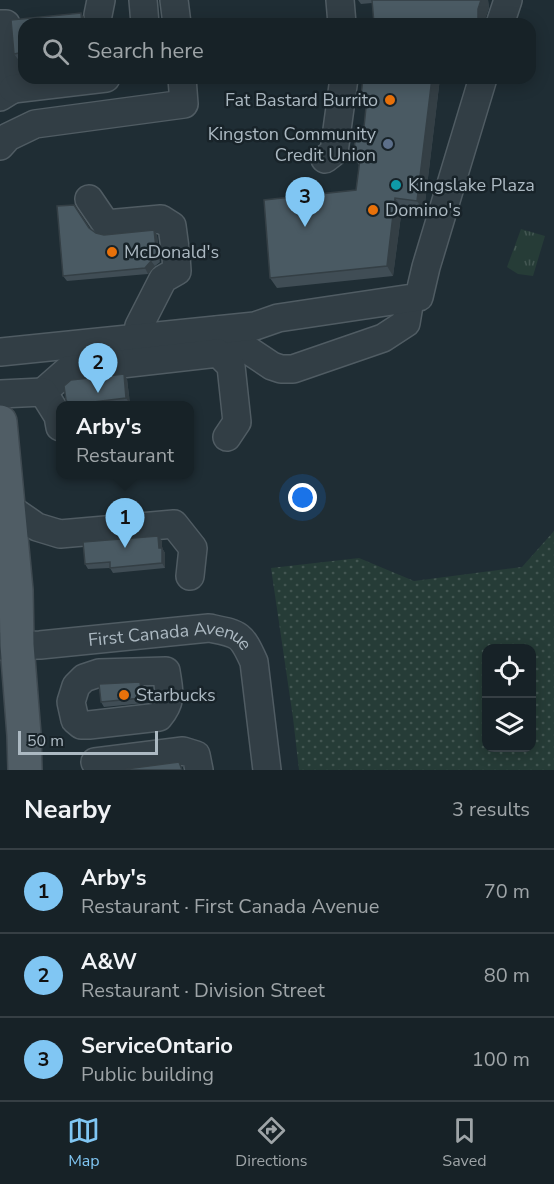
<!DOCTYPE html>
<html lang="en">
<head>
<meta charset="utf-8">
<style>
	:root { --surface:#172227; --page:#202a2f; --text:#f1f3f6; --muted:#9ea4a7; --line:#363f44; --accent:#80c6f3 }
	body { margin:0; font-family:"Nunito Sans",sans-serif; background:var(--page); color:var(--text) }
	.controls { position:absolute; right:18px; bottom:18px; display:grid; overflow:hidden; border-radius:12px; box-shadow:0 3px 15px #0003 }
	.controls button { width:54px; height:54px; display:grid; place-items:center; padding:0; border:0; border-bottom:2px solid var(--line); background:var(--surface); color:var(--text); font:30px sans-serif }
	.scale { position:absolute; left:18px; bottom:15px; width:140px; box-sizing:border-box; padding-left:6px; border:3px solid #acb9c2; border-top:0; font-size:16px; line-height:21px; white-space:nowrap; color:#acb9c2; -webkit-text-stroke:4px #182329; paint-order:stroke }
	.you { position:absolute; left:303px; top:498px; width:21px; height:21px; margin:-15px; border:4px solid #fff; border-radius:50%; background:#1a73e8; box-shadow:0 0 0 9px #1a73e833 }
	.badge { display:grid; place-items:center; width:39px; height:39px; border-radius:50%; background:var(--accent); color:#111; font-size:20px; font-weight:700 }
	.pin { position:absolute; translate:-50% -50px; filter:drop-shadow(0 2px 3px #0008) }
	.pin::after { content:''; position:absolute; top:32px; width:21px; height:18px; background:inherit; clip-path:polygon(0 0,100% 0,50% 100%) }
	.popup { position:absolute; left:56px; top:401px; width:138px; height:78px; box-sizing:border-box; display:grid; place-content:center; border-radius:12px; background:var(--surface); filter:drop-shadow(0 2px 4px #0005); font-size:20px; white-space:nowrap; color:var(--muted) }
	.popup b { font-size:22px; color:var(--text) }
	.popup::after { content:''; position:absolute; left:50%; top:100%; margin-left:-12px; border:12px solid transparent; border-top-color:var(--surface) }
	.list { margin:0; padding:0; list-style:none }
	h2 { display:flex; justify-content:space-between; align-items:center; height:78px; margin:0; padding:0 24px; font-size:26px }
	h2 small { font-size:20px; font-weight:400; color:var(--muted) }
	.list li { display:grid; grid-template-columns:39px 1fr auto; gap:18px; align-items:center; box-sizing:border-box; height:84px; padding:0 24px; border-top:2px solid var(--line) }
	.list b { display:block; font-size:22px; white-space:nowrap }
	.list p { margin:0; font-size:20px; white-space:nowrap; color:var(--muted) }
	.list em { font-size:20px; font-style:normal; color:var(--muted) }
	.icon { flex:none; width:33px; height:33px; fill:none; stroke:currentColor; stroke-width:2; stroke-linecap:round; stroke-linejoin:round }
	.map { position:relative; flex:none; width:554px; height:770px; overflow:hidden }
	.search { position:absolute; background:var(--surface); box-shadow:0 3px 15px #0003; left:18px; right:18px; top:18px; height:66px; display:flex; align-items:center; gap:15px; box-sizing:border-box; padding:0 21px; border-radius:18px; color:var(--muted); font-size:22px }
	.sheet { height:330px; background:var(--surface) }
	nav { display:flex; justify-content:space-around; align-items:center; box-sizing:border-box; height:84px; border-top:2px solid var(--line); background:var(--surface); font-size:16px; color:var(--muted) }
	nav a { display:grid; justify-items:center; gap:3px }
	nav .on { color:var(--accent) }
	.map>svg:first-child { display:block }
</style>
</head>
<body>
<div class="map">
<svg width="554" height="770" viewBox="0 0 554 770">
	<defs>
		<pattern id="grass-dots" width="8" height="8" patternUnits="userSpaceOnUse" patternTransform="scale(1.5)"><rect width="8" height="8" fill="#263c37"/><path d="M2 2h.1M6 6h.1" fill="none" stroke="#435652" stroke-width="1.8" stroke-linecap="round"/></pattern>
		<pattern id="park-tufts" width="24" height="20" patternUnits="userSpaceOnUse" patternTransform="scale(1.5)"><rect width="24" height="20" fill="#263c37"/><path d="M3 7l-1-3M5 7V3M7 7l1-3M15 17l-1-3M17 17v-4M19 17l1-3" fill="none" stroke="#435652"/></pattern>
	</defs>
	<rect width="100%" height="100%" fill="#1f2d34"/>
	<!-- grass -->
	<path fill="url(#grass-dots)" fill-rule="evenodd" d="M554,531V770H299L293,718L271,568L359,558L414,581L522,567ZM486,648H532V748H486Z"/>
	<!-- park -->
	<path fill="url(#park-tufts)" d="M521,229L545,236L533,276L518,274L507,267Z"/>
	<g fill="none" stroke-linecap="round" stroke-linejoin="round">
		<defs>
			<g id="minor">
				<path d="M143,0L145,24"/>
				<path d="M174,0L177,24"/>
				<path d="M340,0L342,24"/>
				<path d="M98,15L101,0"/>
				<path d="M0,24H6L13,89L0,97"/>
				<path d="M500,24L508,0"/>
				<path d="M13,89L106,78"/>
				<path d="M0,146L8,137L35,124L184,104L182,78"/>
				<path d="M325,159L334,152L344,78"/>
				<path d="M89,199L106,224L161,219L172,226L176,256L177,271L163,279L139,326L136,338"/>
				<path d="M218,330L272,366L281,369H293L383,338L406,323L410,299"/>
				<path d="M0,352L255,326L278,318L419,297L426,267L483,78"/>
				<path d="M43,392L68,370L218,353L231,366L237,422L227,437"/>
				<path d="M0,394L43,392L58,416L60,427"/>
				<path d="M8,507L37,527L60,534L174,524L193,548L190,576"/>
				<path id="s1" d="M0,646L40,645L209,628C239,634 241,633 254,662L267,770"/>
				<path d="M166,671C169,692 173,700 159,717L89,725H81L75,720L71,702L76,686L84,678L99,673Z"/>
				<path d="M95,762L183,751L196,755L199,770"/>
			</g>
			<path id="major" d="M0,422L16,590L17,645L24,735L25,770"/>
		</defs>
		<!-- minor casing -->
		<use href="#minor" stroke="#505c63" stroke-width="30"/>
		<!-- major casing -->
		<use href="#major" stroke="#3f4a51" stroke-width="36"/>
		<!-- minor -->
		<use href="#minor" stroke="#323e45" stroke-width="27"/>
		<!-- major -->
		<use href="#major" stroke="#505d65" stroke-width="33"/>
	</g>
	<!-- wall -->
	<g fill="#404d55">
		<path d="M358,0H488L489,8L485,19L372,3L361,4Z"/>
		<path d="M24,52V67L14,54Z"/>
		<path d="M363,78H440L424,211L402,208L393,276L277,288L270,278L356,190L359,165L353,157L364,127L367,104L361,96Z"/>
		<path d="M90,228L96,233L104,235L154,230L157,235L160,262L155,266L148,274L67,281L63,276Z"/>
		<path d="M127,379L130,404L113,405H69Z"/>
		<path d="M162,541V548L165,553V568L113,573L110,568L88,569L85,564Z"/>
		<path d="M144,687L145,703L104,707L101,702Z"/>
	</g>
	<!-- shaded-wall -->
	<g fill="#343f45">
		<path d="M481,0H488L489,8L485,19V24H477L478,9Z"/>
		<path d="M81,13L89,24H82Z"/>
		<path d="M432,78H440L424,211L417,201Z"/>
		<path d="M395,198L402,208L393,276L387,266Z"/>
		<path d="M154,230L157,235L160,262L157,257Z"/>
		<path d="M151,261L155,266L148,274L145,268Z"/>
		<path d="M124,374L127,379L130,404L126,398Z"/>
		<path d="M158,536L162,541V548L165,553V568L162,563L159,548Z"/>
		<path d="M140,682L144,687L145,703L142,698Z"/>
	</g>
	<!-- building -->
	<g fill="#4a5a63" stroke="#343f45" stroke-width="1.5">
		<path d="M372,0H481L478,9V19L477,24H374Z"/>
		<path d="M81,13L82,24H24V52L14,54L11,20Z"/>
		<path d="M363,78H432L417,201L395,198L387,266L270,278L264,200L356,190L360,159L353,157L357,126L364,127L367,97L361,96Z"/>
		<path d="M74,205L89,228L96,233L104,235L154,230L157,257L151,261L145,268L63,276L57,206Z"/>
		<path d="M124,374L126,398L69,405L66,400L64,386L71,380Z"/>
		<path d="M158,536L159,548H162V563L110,568V562L85,564L83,542Z"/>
		<path d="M140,682L142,698L101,702L99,684Z"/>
		<path d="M179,762L182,770H126V769Z"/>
	</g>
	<!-- markers -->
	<g fill="#e8710a" stroke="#182329" stroke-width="2">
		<circle cx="390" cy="100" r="6"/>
		<circle cx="373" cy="210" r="6"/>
		<circle cx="112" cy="252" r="6"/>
		<circle cx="124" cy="695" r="6"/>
	</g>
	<circle fill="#5c6f8a" stroke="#182329" stroke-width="2" cx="388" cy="144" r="6"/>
	<circle fill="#0f9aa8" stroke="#182329" stroke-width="2" cx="396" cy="185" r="6"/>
	<g text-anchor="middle" stroke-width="5" stroke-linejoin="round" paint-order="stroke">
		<!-- poi labels -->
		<g font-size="18" fill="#acb9c2" stroke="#182329" text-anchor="start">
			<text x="378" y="106" text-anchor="end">Fat Bastard Burrito</text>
			<text x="376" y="140" text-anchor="end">Kingston Community<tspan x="376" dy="21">Credit Union</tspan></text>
			<text x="408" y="191">Kingslake Plaza</text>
			<text x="385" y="216">Domino's</text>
			<text x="124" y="258">McDonald's</text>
			<text x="136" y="701">Starbucks</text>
		</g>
		<!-- street labels -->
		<g font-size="18" fill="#acb9c2" stroke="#182329">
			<text dy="6" stroke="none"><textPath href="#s1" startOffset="172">First Canada Avenue</textPath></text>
		</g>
	</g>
</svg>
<div class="controls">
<button><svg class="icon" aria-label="locate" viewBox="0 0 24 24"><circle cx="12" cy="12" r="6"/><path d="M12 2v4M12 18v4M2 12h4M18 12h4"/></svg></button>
<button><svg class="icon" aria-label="layers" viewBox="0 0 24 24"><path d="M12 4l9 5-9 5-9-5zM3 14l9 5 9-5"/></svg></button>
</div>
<div class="scale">50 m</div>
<div class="you"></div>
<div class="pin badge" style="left:125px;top:548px">1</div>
<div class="popup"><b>Arby's</b>Restaurant</div>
<div class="pin badge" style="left:98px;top:393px">2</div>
<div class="pin badge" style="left:305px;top:227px">3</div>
<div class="search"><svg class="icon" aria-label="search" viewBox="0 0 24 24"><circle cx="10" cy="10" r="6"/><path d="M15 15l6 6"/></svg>Search here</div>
</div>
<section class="sheet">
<h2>Nearby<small>3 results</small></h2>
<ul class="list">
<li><span class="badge">1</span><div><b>Arby's</b><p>Restaurant · First Canada Avenue</p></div><em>70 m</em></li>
<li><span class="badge">2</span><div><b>A&amp;W</b><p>Restaurant · Division Street</p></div><em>80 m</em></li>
<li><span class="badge">3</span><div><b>ServiceOntario</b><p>Public building</p></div><em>100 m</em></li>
</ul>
</section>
<nav>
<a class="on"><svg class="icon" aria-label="map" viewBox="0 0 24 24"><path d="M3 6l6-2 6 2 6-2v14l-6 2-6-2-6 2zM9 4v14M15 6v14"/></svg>Map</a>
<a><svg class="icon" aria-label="directions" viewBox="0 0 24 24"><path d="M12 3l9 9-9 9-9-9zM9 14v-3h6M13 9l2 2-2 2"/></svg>Directions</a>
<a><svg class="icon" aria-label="saved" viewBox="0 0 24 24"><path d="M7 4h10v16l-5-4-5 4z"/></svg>Saved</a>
</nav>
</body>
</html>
